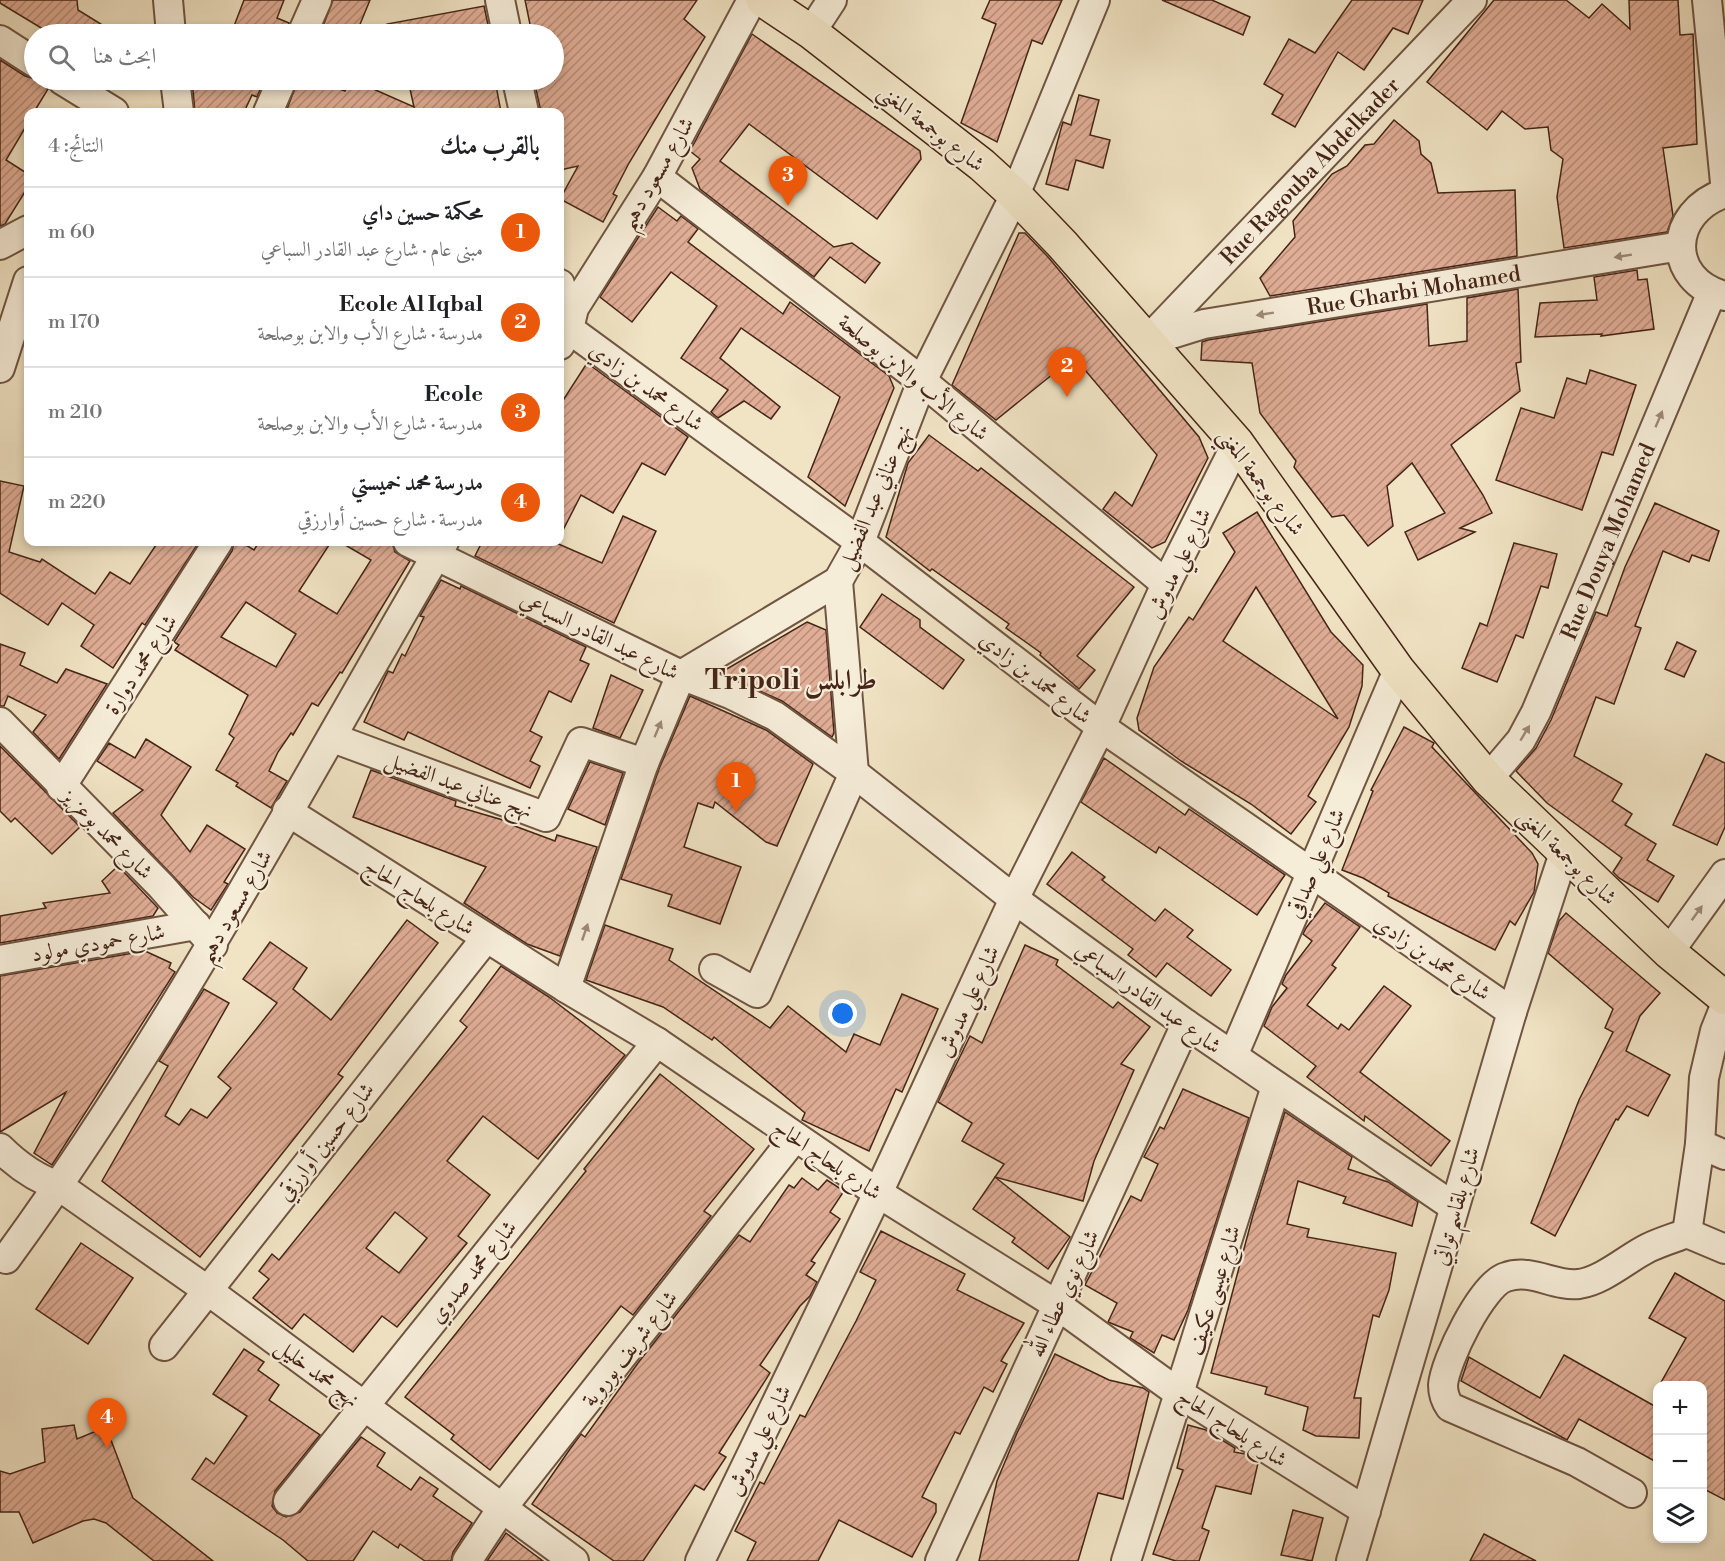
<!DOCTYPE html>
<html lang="ar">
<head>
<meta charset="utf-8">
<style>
	:root { --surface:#fff; --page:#f2f2f2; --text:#202124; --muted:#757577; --line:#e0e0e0; --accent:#ea580c }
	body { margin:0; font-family:"Libre Bodoni",Amiri,serif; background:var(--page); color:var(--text); direction:rtl }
	.controls { position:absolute; right:18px; bottom:18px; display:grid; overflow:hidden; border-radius:12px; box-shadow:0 3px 9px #0003 }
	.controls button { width:54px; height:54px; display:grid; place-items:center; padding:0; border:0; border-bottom:2px solid var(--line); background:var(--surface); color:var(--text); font:30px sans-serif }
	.you { position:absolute; left:843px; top:1014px; width:21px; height:21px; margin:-15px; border:4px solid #fff; border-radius:50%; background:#1a73e8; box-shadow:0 0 0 9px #1a73e833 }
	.badge { display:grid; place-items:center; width:39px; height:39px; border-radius:50%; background:var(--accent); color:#fff; font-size:20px; font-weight:700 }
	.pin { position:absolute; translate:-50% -50px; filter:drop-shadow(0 2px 3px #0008) }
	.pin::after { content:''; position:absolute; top:32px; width:21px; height:18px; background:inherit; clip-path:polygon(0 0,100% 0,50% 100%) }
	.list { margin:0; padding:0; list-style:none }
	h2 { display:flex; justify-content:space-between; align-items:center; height:78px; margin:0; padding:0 24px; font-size:26px }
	h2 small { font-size:20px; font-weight:400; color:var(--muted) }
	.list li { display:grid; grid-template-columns:39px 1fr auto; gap:18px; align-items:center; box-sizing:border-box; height:90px; padding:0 24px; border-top:2px solid var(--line) }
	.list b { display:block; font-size:22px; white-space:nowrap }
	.list p { margin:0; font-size:20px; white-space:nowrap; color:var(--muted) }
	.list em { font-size:20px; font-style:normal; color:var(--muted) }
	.icon { flex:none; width:33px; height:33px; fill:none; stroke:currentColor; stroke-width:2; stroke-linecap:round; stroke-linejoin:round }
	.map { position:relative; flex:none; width:1725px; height:1561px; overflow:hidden; direction:ltr }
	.search { position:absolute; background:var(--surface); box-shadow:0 3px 9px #0003; left:24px; top:24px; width:540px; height:66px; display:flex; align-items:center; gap:15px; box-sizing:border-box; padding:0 21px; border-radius:33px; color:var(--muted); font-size:22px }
	.panel { position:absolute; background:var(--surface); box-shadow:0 3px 9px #0003; left:24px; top:108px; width:540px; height:438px; border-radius:12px; direction:rtl }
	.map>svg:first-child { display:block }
</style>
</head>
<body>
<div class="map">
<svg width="1725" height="1561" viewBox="0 0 1725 1561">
	<defs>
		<pattern id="building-hatch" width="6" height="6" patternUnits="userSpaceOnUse" patternTransform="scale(1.5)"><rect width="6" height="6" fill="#e0ad96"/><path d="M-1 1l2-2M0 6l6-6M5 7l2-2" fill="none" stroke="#b78d79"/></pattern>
	</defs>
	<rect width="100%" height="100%" fill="#f1e4c5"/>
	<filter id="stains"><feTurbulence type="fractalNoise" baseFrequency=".00333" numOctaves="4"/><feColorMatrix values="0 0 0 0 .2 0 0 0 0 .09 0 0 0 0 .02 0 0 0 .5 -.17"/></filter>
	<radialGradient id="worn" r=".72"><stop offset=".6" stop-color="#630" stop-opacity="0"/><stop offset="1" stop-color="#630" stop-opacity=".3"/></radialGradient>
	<!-- building -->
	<g fill="url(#building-hatch)" stroke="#452517" stroke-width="1.5" fill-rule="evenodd">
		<path d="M0,0H77L78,10L117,34H51L0,3Z"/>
		<path d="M244,0H284L277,18L289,23L286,34H231Z"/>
		<path d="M333,0H370L356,34H320Z"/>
		<path d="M525,0H697L684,19L705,37L629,163L613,194L617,196L603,222L560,199L578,166L560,170V112H541L534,80H554V34H532Z"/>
		<path d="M990,0H1062L1042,44L1032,40L997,142L961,123L996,24L982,18Z"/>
		<path d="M1162,0H1212L1250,17L1243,35Z"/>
		<path d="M1352,0H1423L1408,34L1393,28L1364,70L1338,52L1295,127L1272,114L1283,95L1264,84L1289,39L1315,53Z"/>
		<path d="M1494,0H1566L1589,18L1602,4L1630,29L1629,0H1678L1680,35L1693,34L1697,144L1663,148L1673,216L1667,232L1564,248L1557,197L1563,159L1551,150L1548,127L1525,129L1502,111L1487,130L1427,82Z"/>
		<path d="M484,6L490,34H388L387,24Z"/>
		<path d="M752,34L920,151L921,159L877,219L749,124L720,161L834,247L852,243L880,263L865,283L830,257L814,277L700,189L692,168L700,159L690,151Z"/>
		<path d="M0,60L25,76L46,82L48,89L34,112H28V123L6,160L28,174V187L5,224L0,226Z"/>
		<path d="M192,80H264L257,97L252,95L244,112H195Z"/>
		<path d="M298,80H316L345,91L350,80H353L414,107L408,80H495L501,112H296L287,109Z"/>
		<path d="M1079,95L1099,100L1090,135L1110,140L1103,168L1076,160L1068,190L1046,184L1062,125L1063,122L1071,125Z"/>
		<path d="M1394,120L1419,141L1421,154L1431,163L1438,193L1515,190L1517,256L1270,296L1260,278L1295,237L1293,221L1332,174L1347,166L1365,145L1374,144Z"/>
		<path d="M658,207L677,221L681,216L698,229L688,242L783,314L790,302L889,376L894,388L845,506L808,477L840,397L741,328L720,358L780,407L771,419L744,401L718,418L711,412L728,390L681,358L717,306L671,272L632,322L600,297Z"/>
		<path d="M1019,233H1025L1048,257L1199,437L1208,458L1165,542L1152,548L1103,509L1115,492L1132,506L1157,455L1074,357L996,420L952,385Z"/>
		<path d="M1637,270L1638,280L1647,279L1654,329L1601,336L1602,334L1535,337L1540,303L1597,300L1594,277Z"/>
		<path d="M1518,289L1521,362L1516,363L1520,391L1451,445L1483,495L1492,513L1460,528L1475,532L1418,560L1405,532L1445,513L1412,463L1387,486L1393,526L1368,546L1344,515L1332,517L1294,467L1296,461L1260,413L1252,363L1201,360L1202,342L1208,340L1427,304L1429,346L1467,341V298Z"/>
		<path d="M587,363L688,437L665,475L642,463L613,513L581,495L560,536V405Z"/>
		<path d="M1590,370L1636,385L1613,455L1602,452L1582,510L1496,480L1521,408L1554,418L1567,378L1586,384Z"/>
		<path d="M929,435L978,471L981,468L1134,587L1077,656L1095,670L1079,689L1040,655L1041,653L1006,628L1009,624L932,569L930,571L886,537L908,463Z"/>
		<path d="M0,481L24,486L9,552L40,562L42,559L95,594L110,572L130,584L158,542H199L145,625L142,623L113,668L81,646L94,625L62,603L48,625L0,593Z"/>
		<path d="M1655,503L1719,531L1709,561L1692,555L1689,562L1663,551L1635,626L1641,628L1614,704L1596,697L1574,756L1622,784L1612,801L1632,814L1625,825L1656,844L1647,860L1674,876L1658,902L1619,878L1613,872L1622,858L1547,803L1516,771L1536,748L1551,720L1596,612L1607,616L1625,567Z"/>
		<path d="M1257,512L1331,632L1363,665L1362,686L1349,727L1308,796L1316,802L1291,834L1251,804L1181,761L1139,730L1137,718L1154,667L1189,617L1193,620L1235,552L1223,533ZM1256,587L1338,719L1223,641Z"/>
		<path d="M623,516L656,531L614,623L475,556L482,542H554L602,563Z"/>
		<path d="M234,542H241L254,550L259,542H331L299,591L337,614L371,560L340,542H392L395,552L410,561L342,673L340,672L318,706L312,703L293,735L291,733L278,752L269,771L287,781L271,808L236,786L238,783L216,770L234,738L229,734L248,695L175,650L179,645L174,642L232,551ZM246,602L296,634L276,667L221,637Z"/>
		<path d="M1514,543L1557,554L1548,588L1541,586L1523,638L1516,635L1497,682L1462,668L1480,623L1487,626Z"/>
		<path d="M441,580L460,589L461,586L586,647L580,660L589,664L571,702L549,691L530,731L542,737L530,761L540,766L530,788L408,732L404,740L364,722L388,671L393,673L402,654L405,656L424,617L420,616Z"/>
		<path d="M882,594L920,620V627L964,660L943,689L860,627Z"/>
		<path d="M807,622L826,630L834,733L832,737L782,701L720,673Z"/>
		<path d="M1677,642L1696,651L1684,677L1665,669Z"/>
		<path d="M0,644L25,653L20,665L57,683L66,669L107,684L59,759L33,732L46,715L8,696L4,706H0Z"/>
		<path d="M611,675L643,690L620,738L593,728Z"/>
		<path d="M690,696L766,730L813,764L777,846L766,842L715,802L713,808L698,803L684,847L741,867L720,924L668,906L672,895L621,879L659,769Z"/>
		<path d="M1404,727L1434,743L1432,747L1532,853L1538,864L1534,892L1515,925L1510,921L1495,950L1388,896L1389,893L1363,878L1342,870L1373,791L1371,790Z"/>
		<path d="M146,739L191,767L161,815L190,852L207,825L245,849L224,882L228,884L211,910L193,897L113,813L143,790L97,761L109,743L135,758Z"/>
		<path d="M0,746L80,827L52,854L15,818L11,822L0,811Z"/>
		<path d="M1706,754L1725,763V827L1717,845L1673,825Z"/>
		<path d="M1104,758L1185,815L1189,809L1285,875L1257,915L1159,847L1156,853L1081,802Z"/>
		<path d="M590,762L623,773L605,825L568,809Z"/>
		<path d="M371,770L456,801L455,806L513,823L512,825L555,841L557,835L597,847L560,956L527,944L464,903L486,867L353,817Z"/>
		<path d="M1072,852L1105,877L1102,880L1155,921L1165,909L1193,930L1187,937L1231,970L1211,996L1167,963L1156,977L1128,955L1133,949L1047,884Z"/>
		<path d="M118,866L158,908L153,916L0,943V916L46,908L43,903L110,893L102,881Z"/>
		<path d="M1325,903L1360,927L1332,965L1336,968L1307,1005L1338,1029L1341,1024L1349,1030L1384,986L1411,1006L1360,1072L1450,1141L1431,1166L1365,1116L1364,1121L1307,1077L1316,1066L1264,1026L1272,1007L1287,988L1282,984L1286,975L1312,941L1303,934L1306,928Z"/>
		<path d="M1566,913L1660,993L1640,1016L1626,1051L1670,1075L1648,1116L1627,1106L1618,1120L1616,1119L1555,1236L1531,1223L1579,1100L1613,1032L1605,1028L1613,1009L1548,953L1559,921Z"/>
		<path d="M407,920L438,943L338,1074L343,1077L200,1257L102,1181L168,1066L159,1061L204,989L229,1003L165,1116L179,1125L191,1109L207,1118L231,1088L218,1077L277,1003L243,979L270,942L307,968L293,989L331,1020Z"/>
		<path d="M605,925L673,949L669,960L770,1028L788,1006L846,1052L854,1034L880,1045L902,994L938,1009L902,1092L896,1089L869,1151L802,1120L805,1113L714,1037L712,1040L663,1007L586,980Z"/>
		<path d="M1025,945L1058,960L1056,965L1113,1008L1118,1002L1150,1027L1121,1064L1134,1070L1094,1161L1083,1201L995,1177L1004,1164L962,1141L972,1123L938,1102L970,1036L982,1043Z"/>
		<path d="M145,951L171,963L169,968L175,972L52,1165L34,1153L66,1092L0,1132V976Z"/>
		<path d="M501,966L549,997L625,1055L538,1159L483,1116L447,1161L490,1195L458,1236L467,1243L397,1327L382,1316L353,1352L304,1314L292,1329L253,1298L269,1279L259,1271L272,1254L279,1260L467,1027L460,1021ZM395,1212L427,1238L399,1273L366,1248Z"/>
		<path d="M660,1074L754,1149L704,1211L711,1216L633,1315L621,1306L490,1470L451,1439L454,1435L405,1397L586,1171L584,1169Z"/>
		<path d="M1183,1089L1249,1118L1188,1310L1174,1340L1162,1335L1154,1353L1130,1338L1133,1332L1108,1322L1117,1303L1085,1285L1131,1196L1141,1201L1158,1164L1144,1157L1160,1127L1164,1129Z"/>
		<path d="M1285,1112L1352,1157L1348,1169L1388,1182L1418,1202L1412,1226L1343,1203L1346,1197L1298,1181L1287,1224L1309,1229L1307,1237L1396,1253L1389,1290L1379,1317L1373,1315L1354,1398H1361L1359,1438L1316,1436L1303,1430L1308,1407L1265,1394L1267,1387L1211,1373L1253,1215Z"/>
		<path d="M995,1177L1070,1237L1048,1269L1012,1242L1015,1238L973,1209Z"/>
		<path d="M802,1178L818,1190L827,1180L844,1191L830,1212L840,1219L811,1261L815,1263L806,1275L817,1282L810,1296L800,1306L760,1365L770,1373L719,1453L726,1457L704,1490L695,1485L643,1561H614L532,1504L570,1449L581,1434L585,1437L638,1363L739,1235L750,1242L789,1185L794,1188Z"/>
		<path d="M881,1231L965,1274L957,1290L1024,1323L1001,1361L1007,1364L993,1392L984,1387L960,1434L955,1432L922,1497L936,1504V1512L912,1557L839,1520L818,1561H747L756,1542L735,1531L760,1482L764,1484L800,1415L805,1417L856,1321L876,1280L860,1272Z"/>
		<path d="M81,1243L133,1278L88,1344L36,1309Z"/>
		<path d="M1675,1273L1725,1301V1500L1702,1488V1386H1659L1686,1338L1649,1318Z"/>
		<path d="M244,1349L264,1362L258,1370L279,1385L269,1400L320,1435L275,1491L272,1506L277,1513L286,1517L300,1512L361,1437L385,1453L377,1466L411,1490L420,1477L438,1489L433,1496L472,1523L453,1552L451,1561H425L400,1544L398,1548L373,1531L353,1561H308L283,1540L192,1479L206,1458L214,1464L247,1416L213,1394Z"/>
		<path d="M1055,1354L1109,1380L1143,1388L1149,1392L1123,1499L1098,1493L1078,1561H979L997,1481L1017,1433Z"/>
		<path d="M1564,1355L1658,1408V1463L1579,1419L1567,1440L1461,1381L1469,1357L1540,1398Z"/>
		<path d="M74,1425L77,1439L106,1427L133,1498L213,1561H154L106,1523L94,1519L83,1521L33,1543L19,1512H0V1471L10,1474L45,1462L42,1429Z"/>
		<path d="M1188,1425L1206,1430L1235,1448L1234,1452L1245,1454L1258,1463L1251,1494L1216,1486L1202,1528L1209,1531L1199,1561H1176L1153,1554L1183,1470L1177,1468Z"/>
		<path d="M1293,1510L1323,1518L1312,1561L1281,1555Z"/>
		<path d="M506,1533L519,1543L543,1561H487Z"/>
		<path d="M1484,1534L1536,1561H1470Z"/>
	</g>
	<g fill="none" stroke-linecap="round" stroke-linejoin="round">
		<defs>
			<g id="minor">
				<path d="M168,0L171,34"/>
				<path d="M500,0L507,34"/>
				<path d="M1707,0L1725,183"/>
				<path d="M811,32L832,0"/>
				<path d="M302,34L317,0"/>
				<path d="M0,40L34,62"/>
				<path d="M62,80L114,112"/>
				<path d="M175,80L179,112"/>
				<path d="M517,80L524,112"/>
				<path d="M268,112L282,80"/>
				<path d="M657,177L922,381L1166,584"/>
				<path d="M1725,193C1668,212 1665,280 1725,296"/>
				<path d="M0,245L28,230"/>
				<path d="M560,284L569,329"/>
				<path d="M560,326L569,329L860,542L1101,727L1512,1012"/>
				<path id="s1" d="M1148,340L1472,0"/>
				<path id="s2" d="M1146,342L1204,324L1681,246"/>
				<path d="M560,345L569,329L574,308L657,177L752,0"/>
				<path d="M0,368L28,281"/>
				<path d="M408,542L681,675L730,694L775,716L854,773L1014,899L1186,1024L1454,1207"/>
				<path d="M0,722L161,886L213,945"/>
				<path d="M333,738L546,817L581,742L644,763"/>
				<path id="s3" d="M1488,779L1521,740L1536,712L1712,292"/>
				<path d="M61,787L218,542"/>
				<path d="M287,811L566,988L657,1042L878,1193L1057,1305L1180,1394L1366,1511"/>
				<path d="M1669,952L1725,874"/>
				<path d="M0,960L196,925"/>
				<path d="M714,969L757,993L854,773L838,581"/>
				<path d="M566,988L644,763L681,675L838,581L860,542L922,381L1015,195L1095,0"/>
				<path d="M1233,1056L1398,670"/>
				<path d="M1700,1144L1725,1155"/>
				<path d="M0,1148C17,1165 37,1179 59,1186L207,1290L574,1561"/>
				<path d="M1687,1233L1700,1144L1704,1078L1715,1031L1725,1006"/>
				<path d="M6,1259C172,1032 302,783 444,542"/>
				<path d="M164,1346L486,938"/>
				<path d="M1632,1493L1577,1462L1450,1407C1445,1400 1443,1394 1443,1385C1445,1361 1482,1284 1506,1277C1532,1268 1554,1287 1579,1284C1604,1280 1626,1259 1648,1248C1660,1242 1674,1238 1687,1233L1725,1249"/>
				<path d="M288,1501L657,1042"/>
				<path d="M467,1561L502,1508L795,1137"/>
				<path d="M700,1561L878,1193L1014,899L1101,727L1166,584L1237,443"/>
				<path d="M940,1561L1186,1024"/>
				<path d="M1126,1561L1276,1086"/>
				<path d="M1351,1561L1512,1012L1564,853"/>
			</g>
			<path id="major" d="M763,0L811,32L982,165L1015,195L1062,244L1237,443L1398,670L1488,779L1669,952L1725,998"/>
		</defs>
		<!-- minor casing -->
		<use href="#minor" stroke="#705542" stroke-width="32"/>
		<!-- major casing -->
		<use href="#major" stroke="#452517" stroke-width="36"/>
		<!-- minor -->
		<use href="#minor" stroke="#f6edd9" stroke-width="28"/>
		<!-- major -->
		<use href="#major" stroke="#f1e4c5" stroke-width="33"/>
	</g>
	<!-- one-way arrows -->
	<defs><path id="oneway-solid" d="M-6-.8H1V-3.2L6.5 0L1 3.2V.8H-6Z" transform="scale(1.5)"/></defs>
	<g fill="#9e8978">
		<use href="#oneway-solid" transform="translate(1623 256) rotate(171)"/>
		<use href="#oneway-solid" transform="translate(1265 314) rotate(171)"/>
		<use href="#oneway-solid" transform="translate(1659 419) rotate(-67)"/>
		<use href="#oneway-solid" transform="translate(658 729) rotate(-67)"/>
		<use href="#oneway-solid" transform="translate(1525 733) rotate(-59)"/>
		<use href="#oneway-solid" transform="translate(1697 913) rotate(-54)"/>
		<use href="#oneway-solid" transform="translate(585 932) rotate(-71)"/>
	</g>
	<g text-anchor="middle" stroke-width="4.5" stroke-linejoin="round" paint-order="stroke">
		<!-- street labels -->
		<g font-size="22" fill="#452517" stroke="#f6edd9">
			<text transform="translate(932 127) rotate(38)" y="8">شارع بوجمعة المغني</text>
			<text dy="8" stroke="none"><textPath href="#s1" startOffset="234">Rue Ragouba Abdelkader</textPath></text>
			<text transform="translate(656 173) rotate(-60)" y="8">شارع مسعود دهيم</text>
			<text dy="8" stroke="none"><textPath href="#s2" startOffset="273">Rue Gharbi Mohamed</textPath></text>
			<text transform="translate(914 377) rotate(39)" y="8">شارع الأب والابن بوصلحة</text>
			<text transform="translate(647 386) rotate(36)" y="8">شارع محمد بن زادي</text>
			<text transform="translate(1262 481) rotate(53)" y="8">شارع بوجمعة المغني</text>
			<text transform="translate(874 497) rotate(-67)" y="8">نهج عناني عبد الفضيل</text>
			<text dy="8" stroke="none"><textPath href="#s3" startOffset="268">Rue Douya Mohamed</textPath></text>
			<text transform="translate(1178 563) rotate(-64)" y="8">شارع علي مدوش</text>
			<text transform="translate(600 635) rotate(26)" y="8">شارع عبد القادر السباعي</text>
			<text transform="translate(140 664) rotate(-57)" y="8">شارع محمد دوارة</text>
			<text transform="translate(1036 677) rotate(38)" y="8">شارع محمد بن زادي</text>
			<text transform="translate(459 784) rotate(20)" y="8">نهج عناني عبد الفضيل</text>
			<text transform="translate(108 833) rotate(45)" y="8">شارع محمد بوعزيز</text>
			<text transform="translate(1568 856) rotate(44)" y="8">شارع بوجمعة المغني</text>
			<text transform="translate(1315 863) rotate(-67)" y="8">شارع علي صداقي</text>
			<text transform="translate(420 896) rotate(32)" y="8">شارع بلحاج الحاج</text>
			<text transform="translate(234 906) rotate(-60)" y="8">شارع مسعود دهيم</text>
			<text transform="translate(98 942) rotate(-10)" y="8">شارع حمودي مولود</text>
			<text transform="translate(1433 957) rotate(34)" y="8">شارع محمد بن زادي</text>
			<text transform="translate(1149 997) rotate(36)" y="8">شارع عبد القادر السباعي</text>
			<text transform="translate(967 1001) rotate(-65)" y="8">شارع علي مدوش</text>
			<text transform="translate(325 1141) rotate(-52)" y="8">شارع حسين أوارزقي</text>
			<text transform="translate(828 1159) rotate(34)" y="8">شارع بلحاج الحاج</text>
			<text transform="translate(1455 1206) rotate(-74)" y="8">شارع بلقاسم تواتي</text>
			<text transform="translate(472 1271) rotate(-51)" y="8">شارع محمد صدوي</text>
			<text transform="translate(1213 1290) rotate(-73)" y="8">شارع عيسى عكيف</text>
			<text transform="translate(1063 1293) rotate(-65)" y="8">شارع نوي عطاء الله</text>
			<text transform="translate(629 1348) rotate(-52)" y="8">شارع شريف بوروية</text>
			<text transform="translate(318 1372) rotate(37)" y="8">نهج محمد خليل</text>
			<text transform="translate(1233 1427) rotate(33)" y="8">شارع بلحاج الحاج</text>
			<text transform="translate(758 1440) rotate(-64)" y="8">شارع علي مدوش</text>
		</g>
		<!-- district labels -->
		<g font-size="28" font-weight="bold" fill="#452517" stroke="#f6edd9">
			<text x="791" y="689">Tripoli طرابلس</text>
		</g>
	</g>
	<rect width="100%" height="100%" filter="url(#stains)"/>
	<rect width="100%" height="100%" fill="url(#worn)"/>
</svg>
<div class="controls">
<button>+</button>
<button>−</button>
<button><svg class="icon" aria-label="layers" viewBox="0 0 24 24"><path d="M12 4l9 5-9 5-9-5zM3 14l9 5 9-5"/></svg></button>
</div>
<div class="you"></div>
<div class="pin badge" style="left:736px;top:812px">1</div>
<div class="pin badge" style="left:1067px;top:397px">2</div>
<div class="pin badge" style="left:788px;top:206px">3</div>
<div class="pin badge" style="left:107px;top:1448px">4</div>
<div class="search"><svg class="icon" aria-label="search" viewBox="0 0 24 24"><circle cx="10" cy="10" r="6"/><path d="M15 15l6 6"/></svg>ابحث هنا</div>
<section class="panel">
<h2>بالقرب منك<small>النتائج: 4</small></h2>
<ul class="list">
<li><span class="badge">1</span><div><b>محكمة حسين داي</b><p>مبنى عام · شارع عبد القادر السباعي</p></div><em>60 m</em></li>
<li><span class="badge">2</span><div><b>Ecole Al Iqbal</b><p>مدرسة · شارع الأب والابن بوصلحة</p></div><em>170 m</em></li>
<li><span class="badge">3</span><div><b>Ecole</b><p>مدرسة · شارع الأب والابن بوصلحة</p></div><em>210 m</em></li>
<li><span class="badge">4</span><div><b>مدرسة محمد خميستي</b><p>مدرسة · شارع حسين أوارزقي</p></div><em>220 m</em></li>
</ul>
</section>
</div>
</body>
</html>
